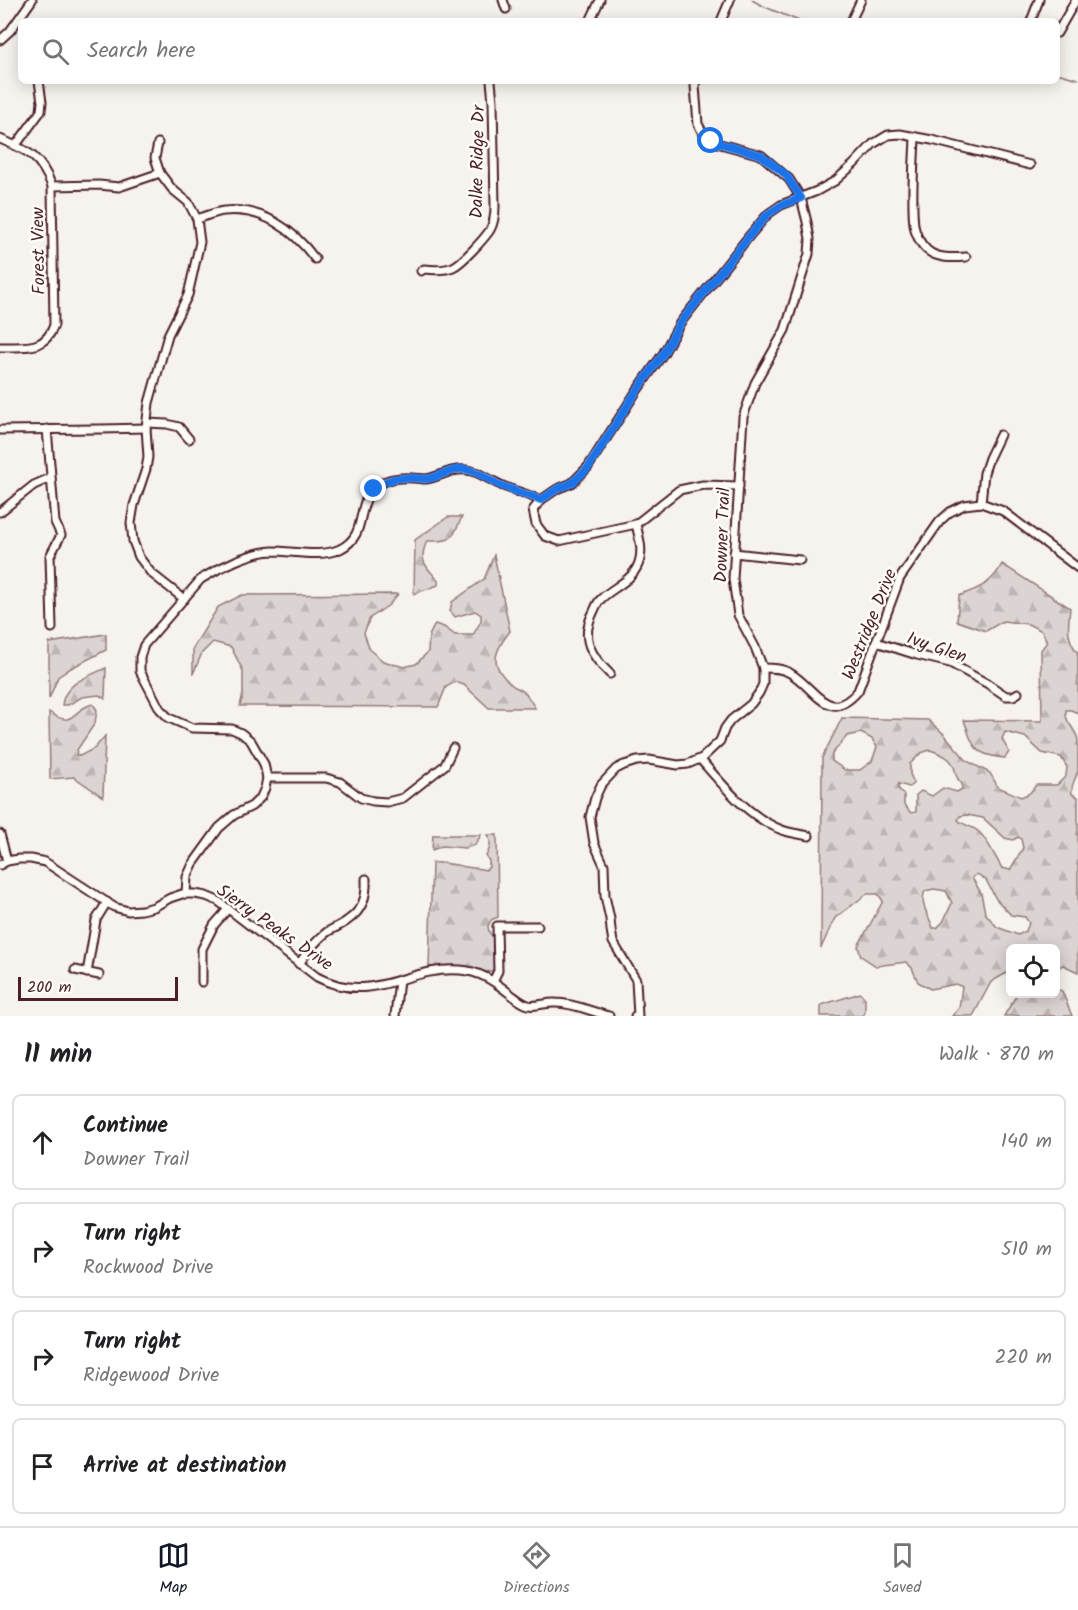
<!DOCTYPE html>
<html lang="en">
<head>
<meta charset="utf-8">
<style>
	:root { --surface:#fff; --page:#f2f2f2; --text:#202124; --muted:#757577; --line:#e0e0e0; --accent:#111827 }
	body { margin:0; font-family:Kalam,sans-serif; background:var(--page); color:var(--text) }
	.controls { position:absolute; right:18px; bottom:18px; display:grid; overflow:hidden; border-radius:9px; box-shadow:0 3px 15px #0003 }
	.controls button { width:54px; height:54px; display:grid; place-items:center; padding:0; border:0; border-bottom:2px solid var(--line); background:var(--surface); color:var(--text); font:30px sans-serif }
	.scale { position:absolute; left:18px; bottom:15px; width:160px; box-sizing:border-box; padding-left:6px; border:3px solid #4a1f2b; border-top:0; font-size:16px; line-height:21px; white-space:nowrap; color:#4a1f2b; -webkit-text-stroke:4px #fdfcf7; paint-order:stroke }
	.stop { position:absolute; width:18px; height:18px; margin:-14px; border:4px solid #1a73e8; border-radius:50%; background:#fff }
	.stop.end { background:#1a73e8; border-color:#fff; box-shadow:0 2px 6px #0008 }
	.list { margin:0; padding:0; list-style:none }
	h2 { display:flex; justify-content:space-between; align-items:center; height:78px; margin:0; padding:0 24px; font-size:26px }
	h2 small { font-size:20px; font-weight:400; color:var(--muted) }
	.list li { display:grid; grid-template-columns:39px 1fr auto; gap:18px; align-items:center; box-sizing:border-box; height:96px; margin:0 12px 12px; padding:0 12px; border:2px solid var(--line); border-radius:9px }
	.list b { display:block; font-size:22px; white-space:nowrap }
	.list p { margin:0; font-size:20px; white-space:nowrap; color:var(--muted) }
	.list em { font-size:20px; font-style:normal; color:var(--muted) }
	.icon { flex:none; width:33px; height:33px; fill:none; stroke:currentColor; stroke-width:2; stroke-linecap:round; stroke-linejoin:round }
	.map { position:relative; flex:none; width:1078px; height:1016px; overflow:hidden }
	.search { position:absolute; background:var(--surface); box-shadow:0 3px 15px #0003; left:18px; right:18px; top:18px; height:66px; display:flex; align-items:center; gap:15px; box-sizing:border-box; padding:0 21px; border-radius:9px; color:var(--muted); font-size:22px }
	.sheet { height:510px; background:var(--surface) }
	nav { display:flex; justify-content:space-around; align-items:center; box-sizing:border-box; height:84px; border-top:2px solid var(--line); background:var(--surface); font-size:16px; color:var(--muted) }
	nav a { display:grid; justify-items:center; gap:3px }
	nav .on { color:var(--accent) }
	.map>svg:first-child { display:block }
</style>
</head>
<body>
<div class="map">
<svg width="1078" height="1016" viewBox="0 0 1078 1016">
	<defs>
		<pattern id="forest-firs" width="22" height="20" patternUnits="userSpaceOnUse" patternTransform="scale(1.5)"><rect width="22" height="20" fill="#dcd4d2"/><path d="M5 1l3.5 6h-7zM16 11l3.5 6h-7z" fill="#beb6b4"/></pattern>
	</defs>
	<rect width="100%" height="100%" fill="#f6f3ef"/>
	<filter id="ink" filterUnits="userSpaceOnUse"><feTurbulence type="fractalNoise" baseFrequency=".0167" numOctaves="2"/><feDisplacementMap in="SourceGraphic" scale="12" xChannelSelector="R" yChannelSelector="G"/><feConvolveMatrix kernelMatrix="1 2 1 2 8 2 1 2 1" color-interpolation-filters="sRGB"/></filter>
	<g filter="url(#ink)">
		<!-- forest -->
		<g fill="url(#forest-firs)" stroke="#937a7e" stroke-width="1.5" fill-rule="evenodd">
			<path d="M448,517H462C451,541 453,541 427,541C418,560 425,566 438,580V585L414,594L415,540Z"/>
			<path d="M494,555L510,631C493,653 489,665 512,685C515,688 521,689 524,692C528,696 532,703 535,708H489L464,685L455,682L446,687L438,707L240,706L243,694V671L231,647L213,642L202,653L193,674V648L218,607L242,595L398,594L389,605L370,618L364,633L370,650L383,661L404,667L416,664L428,652L429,636L435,624L444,627L455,635H473L481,621V615L475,611L455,617L450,611L452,602L484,579Z"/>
			<path d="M1002,564L1070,608C1068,626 1066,639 1078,653V713L1071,710H1066C1064,723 1077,729 1078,741C1078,749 1078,763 1078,771C1076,780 1070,784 1072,794L1078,797V972L1063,965L1056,969V948H1010V971L991,982L973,1016H952L959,1008L962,987L956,984L930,989L918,982L912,968L906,962L876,966L861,956L858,946L883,901L878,894H867L835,918L821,948L822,758L842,718L928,720L944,734L967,761L990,773L998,787L1021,797L1030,793L1036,785H1057L1066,776L1067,767L1061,757L1042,753L1025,737L1005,732L1002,739L1009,752L1005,758C974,755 973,747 964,720L1042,721L1041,650L1047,642L1042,631L1028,624L1003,621L986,631L957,621L959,596C978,589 992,584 1002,564ZM861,733L872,739L877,747L872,761L860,770H845L832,761V754L847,736ZM930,750C939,753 951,757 954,767C957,776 955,777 962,784V789L957,792L943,788L932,796L921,791L916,795V812L911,813L904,805V795L898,788L899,784L909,787L914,783L910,774V764L921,753ZM967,815L983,818L1005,838L1013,840L1018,837L1021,839L1023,848L1010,870L1002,868C995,857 989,842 980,833C974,826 964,826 958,820L960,816ZM977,874L986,880L996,899L1011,915L1025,917L1029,923L1026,931L1018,935L997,927L985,913L981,893L972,878ZM934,889L946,891L952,903L943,922L937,928H933C929,915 919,904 925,891Z"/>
			<path d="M106,634V650L71,668L58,677L49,699V643Z"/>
			<path d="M106,668L105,699L99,695L82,697L68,705H62C64,683 89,676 106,668Z"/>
			<path d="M93,704L97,710L95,723L77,750L76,755L80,756L95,748L105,736L103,797L74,777L50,779L49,712C75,730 71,709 93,704Z"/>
			<path d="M433,835H481L475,845L465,848L442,846L432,850Z"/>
			<path d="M488,835H497L498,917L491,920L488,926L489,932L495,940L494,969C486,976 477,968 467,967C454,964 442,966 429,968L432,863C445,862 449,864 461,866C469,868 478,868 486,870L489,867V861L486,856C490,848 492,844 488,835Z"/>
			<path d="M1056,989L1062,991L1072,1016H1004L1017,994L1056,993Z"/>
			<path d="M860,993L865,998V1012L863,1016H821V1005Z"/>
		</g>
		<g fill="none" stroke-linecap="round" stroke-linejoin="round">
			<!-- stream -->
			<g stroke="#8e7378" stroke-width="1.5">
				<path d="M752,0L765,7L799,21"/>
				<path d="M1057,73L1078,79"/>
			</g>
			<defs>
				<g id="minor">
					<path d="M503,0L506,9"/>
					<path d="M590,21L600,0"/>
					<path d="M721,21L730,0"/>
					<path d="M851,21L861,0"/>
					<path d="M1031,21L1039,0"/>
					<path d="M1057,33L1076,0"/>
					<path d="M0,40L10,31L32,0"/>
					<path d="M915,137C914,164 911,199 914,225C915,233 920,244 927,250C937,259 953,258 966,257"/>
					<path d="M0,139C29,151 40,156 52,186L54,325C45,352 23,346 0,347"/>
					<path d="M158,143L155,158L160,173L172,189L188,202L197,219L200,242L188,295L168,335L149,403L146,428L148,457L146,469L134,505L131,523L133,541L139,557L151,573L184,599"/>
					<path d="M16,145L41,111L42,102L39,81"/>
					<path d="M52,186L99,185L119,187L160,173"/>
					<path d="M197,219C206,216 215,212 224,211C262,207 293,229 315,259"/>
					<path d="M421,271L424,269C433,270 444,271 453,267C462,263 484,239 490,230C494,223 495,214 495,206L493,102L491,81"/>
					<path d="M147,423L167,424L179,427L189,439"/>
					<path d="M47,429L55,522L61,535L50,556L52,628"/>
					<path d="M101,429L146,428"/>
					<path d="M0,430L99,429"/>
					<path d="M739,486L703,485L679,490L636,524L559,541L545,536L536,524L533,510L541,500L557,489L572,483L588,467L636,392L663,354L680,323L750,235L768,214L781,205L817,191L835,181L854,164L873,144L888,135L900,134L932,140L1030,165"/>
					<path d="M981,503L984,473L989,458L1000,435"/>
					<path d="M0,512L34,485L50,478"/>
					<path d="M734,553L800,560"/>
					<path d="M876,642L917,655L950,663L988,684L1006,696H1013L1018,693"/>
					<path d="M763,668C772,668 782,668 790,673C815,687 828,726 858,691L900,578L940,521L950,512L964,505L981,503L1003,511L1078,568"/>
					<path d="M610,674C591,656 580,638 593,613C595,609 597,603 600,600C611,588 631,582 638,565C644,551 639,538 636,524"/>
					<path d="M700,759C723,785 748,817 782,830C790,833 800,834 809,836"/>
					<path d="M267,778H326L340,782L361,798L373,801L387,802L403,798L445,765L453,748"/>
					<path d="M0,834L7,861"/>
					<path d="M0,865L7,861L19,859H31L45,862L114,907L128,911L142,910L154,907L170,898L182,894H195L206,896L218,901L317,977C373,1006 406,966 460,970C479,971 494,981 509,993C515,997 521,1003 528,1005C537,1007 547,1002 556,1003C574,1003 592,1012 609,1016"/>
					<path d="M186,894L187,877L193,864L219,828L234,815L252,806L261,797L265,788L267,778L264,764L251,741L241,733L232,729L192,728L169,718L160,709L140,671V657L144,645L201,579C220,567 250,552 273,551C294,551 320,558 340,549C367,536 356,510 371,491C382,479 398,477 413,478C417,478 422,479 426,479C440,477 451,468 466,470C480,471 490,481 503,486C515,491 529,495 541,500"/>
					<path d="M299,964C307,952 315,941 327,932C334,928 342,925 348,920C363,910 367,896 366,879"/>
					<path d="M75,970L99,975"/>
					<path d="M87,973L96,920L107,902"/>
					<path d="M493,981L498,971L497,926H538"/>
					<path d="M202,982V949L214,925L228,909"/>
					<path d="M395,1016L399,980"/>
					<path d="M635,1016H638L636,980L613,942L611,930L610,919L605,896L604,865L594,843L590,817L595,798L601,785L616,769L624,765L637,761L649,760L678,765L688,764L702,758L720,741L725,728L731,720L751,704L759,693L763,684V668L755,647L738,615L733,579L743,417L755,383L785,330L809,254L810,239L807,222L801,198L789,179L761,155L713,142L704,135L698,124L695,86L696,81"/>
				</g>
			</defs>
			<!-- minor casing -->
			<use href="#minor" stroke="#4a1f2b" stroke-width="11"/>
			<!-- minor -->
			<use href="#minor" stroke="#fdfcf7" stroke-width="7"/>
		</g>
	</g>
	<g fill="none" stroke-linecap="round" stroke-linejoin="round" filter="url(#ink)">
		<!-- route -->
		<path stroke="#1a73e8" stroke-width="8" d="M374,489C386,479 398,477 413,478C418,478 423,479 427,479C440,477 450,469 463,469C478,470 489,481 502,486C515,491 528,495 541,500L557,489L572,483L588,468L636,392L663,354L680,323L750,235L768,214L782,205L801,198L786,175L761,155L711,141"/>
	</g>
	<g text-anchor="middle" stroke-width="5" stroke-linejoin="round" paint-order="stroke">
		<!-- street labels -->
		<g font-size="18" fill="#4a1f2b" stroke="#fdfcf7">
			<text transform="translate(477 162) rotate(-89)" y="6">Dalke Ridge Dr</text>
			<text transform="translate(38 251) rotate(-91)" y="6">Forest View</text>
			<text transform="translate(722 535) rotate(-88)" y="6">Downer Trail</text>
			<text transform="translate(869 624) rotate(-68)" y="6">Westridge Drive</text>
			<text transform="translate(937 647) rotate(19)" y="6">Ivy Glen</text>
			<text transform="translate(275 927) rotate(35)" y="6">Sierry Peaks Drive</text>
		</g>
	</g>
</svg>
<div class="controls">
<button><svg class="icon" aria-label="locate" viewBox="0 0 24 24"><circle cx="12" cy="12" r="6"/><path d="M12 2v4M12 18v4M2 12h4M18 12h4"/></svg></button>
</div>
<div class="scale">200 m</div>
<div class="stop" style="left:711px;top:141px"></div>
<div class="stop end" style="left:374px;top:489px"></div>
<div class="search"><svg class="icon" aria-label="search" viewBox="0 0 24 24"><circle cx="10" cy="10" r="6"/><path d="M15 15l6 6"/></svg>Search here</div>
</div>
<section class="sheet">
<h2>11 min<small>Walk · 870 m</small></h2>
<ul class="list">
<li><svg class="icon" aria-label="ahead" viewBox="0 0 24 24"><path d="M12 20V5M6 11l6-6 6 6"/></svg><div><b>Continue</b><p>Downer Trail</p></div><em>140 m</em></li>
<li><svg class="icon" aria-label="right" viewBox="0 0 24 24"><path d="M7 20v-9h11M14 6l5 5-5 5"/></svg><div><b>Turn right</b><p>Rockwood Drive</p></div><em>510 m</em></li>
<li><svg class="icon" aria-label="right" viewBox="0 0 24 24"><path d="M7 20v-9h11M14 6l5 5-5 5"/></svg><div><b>Turn right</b><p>Ridgewood Drive</p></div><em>220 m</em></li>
<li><svg class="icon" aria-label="arrive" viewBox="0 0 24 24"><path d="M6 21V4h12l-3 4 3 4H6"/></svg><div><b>Arrive at destination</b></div></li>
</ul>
</section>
<nav>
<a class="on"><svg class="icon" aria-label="map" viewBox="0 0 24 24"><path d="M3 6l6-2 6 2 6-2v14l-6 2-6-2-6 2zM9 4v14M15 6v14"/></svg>Map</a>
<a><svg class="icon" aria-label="directions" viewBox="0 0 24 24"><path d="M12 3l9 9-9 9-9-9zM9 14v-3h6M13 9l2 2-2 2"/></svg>Directions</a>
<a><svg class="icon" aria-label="saved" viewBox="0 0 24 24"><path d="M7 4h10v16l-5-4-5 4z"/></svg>Saved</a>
</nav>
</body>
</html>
